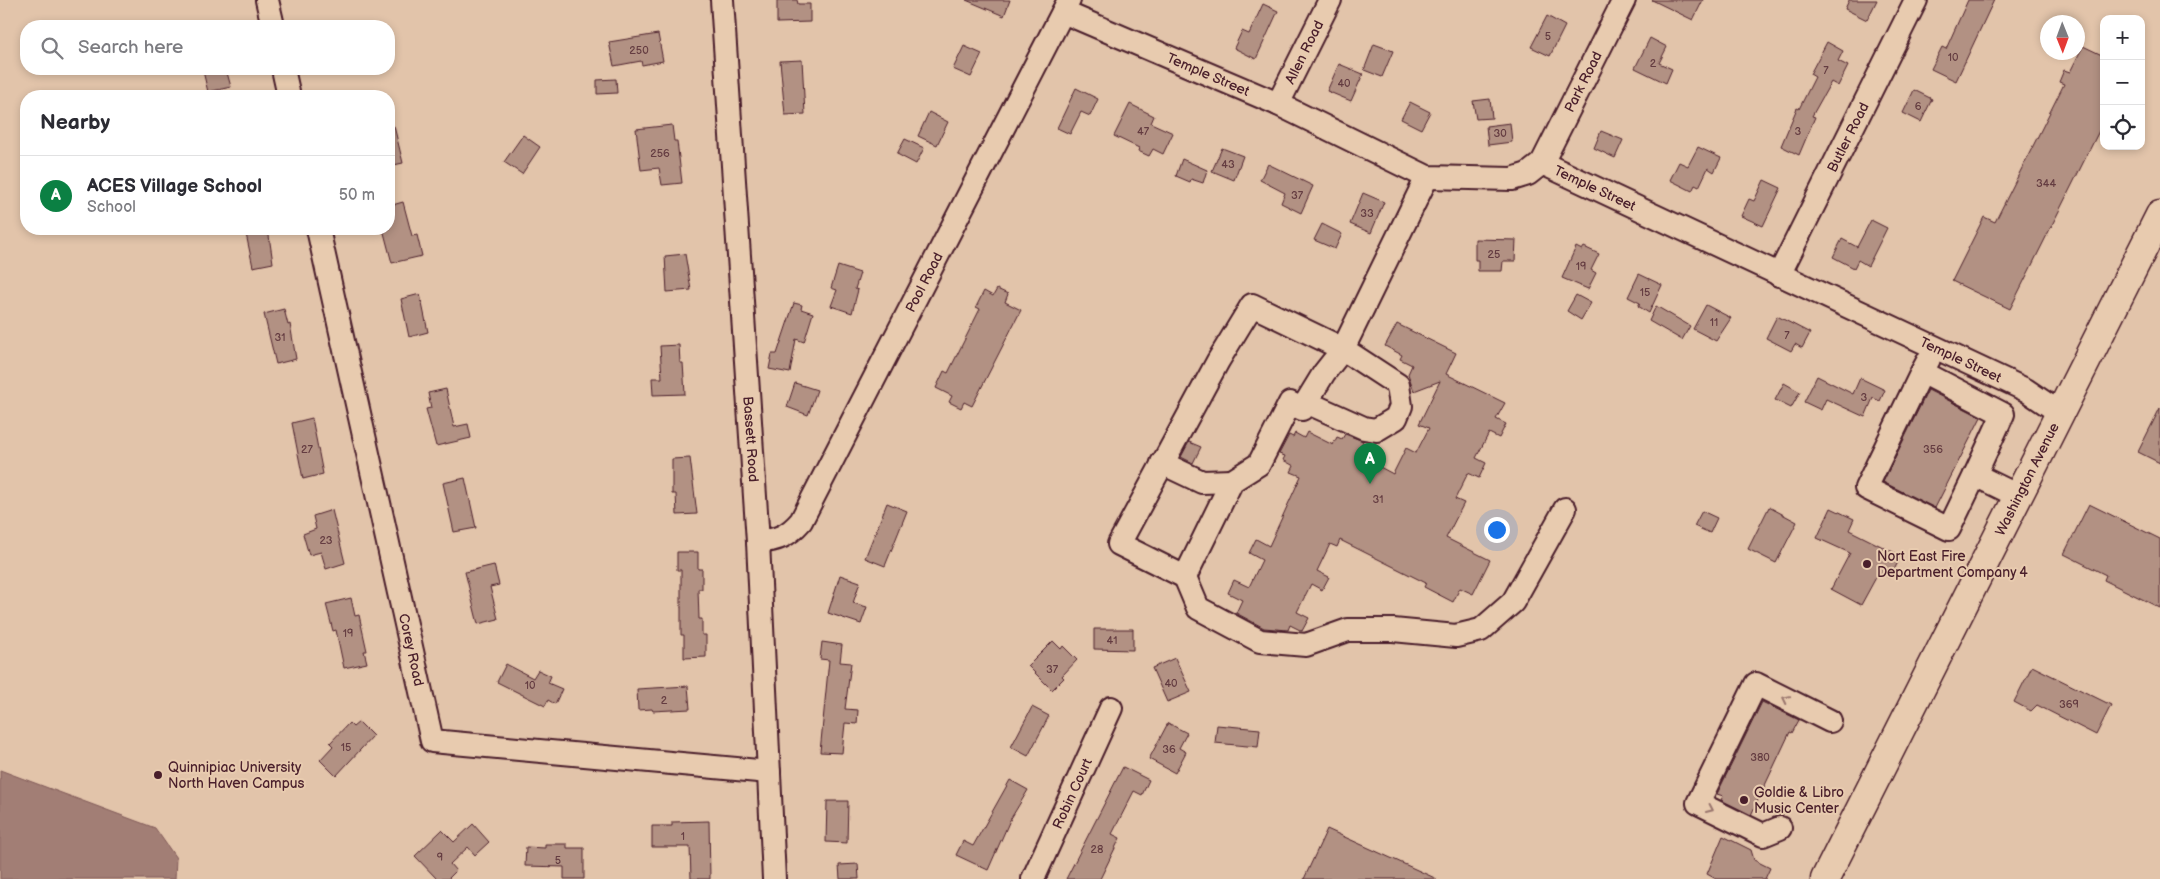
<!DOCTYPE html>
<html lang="en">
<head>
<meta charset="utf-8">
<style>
	:root { --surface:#fff; --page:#f2f2f3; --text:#2b2b33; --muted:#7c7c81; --line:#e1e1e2; --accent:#0b8043 }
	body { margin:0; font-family:"Balsamiq Sans",sans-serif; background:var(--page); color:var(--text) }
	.controls { position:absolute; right:15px; top:15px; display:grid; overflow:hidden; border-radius:10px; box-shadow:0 2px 8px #0003 }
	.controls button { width:45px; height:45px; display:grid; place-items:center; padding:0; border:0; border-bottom:1px solid var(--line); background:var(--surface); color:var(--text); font:25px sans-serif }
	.compass { position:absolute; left:2040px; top:15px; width:45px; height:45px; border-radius:50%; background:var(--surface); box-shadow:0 2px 8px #0003; rotate:179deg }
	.you { position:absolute; left:1496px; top:529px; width:18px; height:18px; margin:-12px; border:4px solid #fff; border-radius:50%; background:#1a73e8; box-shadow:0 0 0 8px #1a73e833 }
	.badge { display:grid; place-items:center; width:32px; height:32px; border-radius:50%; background:var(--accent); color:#fff; font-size:16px; font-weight:700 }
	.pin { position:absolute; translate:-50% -41px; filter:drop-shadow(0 1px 2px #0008) }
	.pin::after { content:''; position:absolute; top:26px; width:18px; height:15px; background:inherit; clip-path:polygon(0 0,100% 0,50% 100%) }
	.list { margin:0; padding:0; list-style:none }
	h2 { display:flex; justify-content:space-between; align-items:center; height:65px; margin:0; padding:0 20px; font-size:21px }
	h2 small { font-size:16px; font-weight:400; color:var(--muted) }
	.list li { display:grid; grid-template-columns:32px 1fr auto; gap:15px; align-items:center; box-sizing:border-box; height:80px; padding:0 20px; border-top:1px solid var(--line) }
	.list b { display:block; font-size:19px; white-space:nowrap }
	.list p { margin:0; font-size:16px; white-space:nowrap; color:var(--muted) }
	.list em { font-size:16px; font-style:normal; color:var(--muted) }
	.icon { flex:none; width:28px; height:28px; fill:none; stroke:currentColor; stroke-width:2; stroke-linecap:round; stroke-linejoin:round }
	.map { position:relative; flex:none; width:2160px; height:879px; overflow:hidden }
	.search { position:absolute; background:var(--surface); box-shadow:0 2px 8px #0003; left:20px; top:20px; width:375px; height:55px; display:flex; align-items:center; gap:12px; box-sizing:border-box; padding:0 18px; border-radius:20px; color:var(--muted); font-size:19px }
	.panel { position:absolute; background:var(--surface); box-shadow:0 2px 8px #0003; left:20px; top:90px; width:375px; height:145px; border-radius:20px }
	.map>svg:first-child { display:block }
</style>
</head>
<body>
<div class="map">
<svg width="2160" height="879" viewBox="0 0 2160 879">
	<rect width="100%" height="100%" fill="#e2c4aa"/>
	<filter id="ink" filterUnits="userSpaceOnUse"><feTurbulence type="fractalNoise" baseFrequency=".02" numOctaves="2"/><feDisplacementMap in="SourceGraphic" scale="10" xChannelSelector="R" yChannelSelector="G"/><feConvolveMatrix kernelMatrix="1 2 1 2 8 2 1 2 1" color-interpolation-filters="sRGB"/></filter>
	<g filter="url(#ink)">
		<!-- water -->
		<path fill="#a27e74" stroke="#7f5857" d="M0,770L155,828L176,858L175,879H0Z"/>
		<!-- building -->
		<g fill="#b29183" stroke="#4a1f2b">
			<path d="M777,0H797L798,4H810V22L777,23Z"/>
			<path d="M966,0H1010L1004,16Z"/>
			<path d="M1652,0H1703L1693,20Z"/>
			<path d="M1849,0H1877L1867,20L1845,9Z"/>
			<path d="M1968,0H1994L1956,81L1931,69L1942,47L1946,49Z"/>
			<path d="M1263,4L1278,11L1256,59L1234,48L1242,31L1249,34Z"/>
			<path d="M1547,16L1565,26L1550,56L1531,47Z"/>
			<path d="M658,34L663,61L642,65L641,61L614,66L609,42Z"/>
			<path d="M1650,38L1667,47L1659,63L1672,69L1666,83L1635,68Z"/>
			<path d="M1827,42L1843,51L1838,61L1848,66L1838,86L1831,82L1812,116L1815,117L1799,155L1781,146L1797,108L1799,109L1815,77L1810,74Z"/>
			<path d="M1374,44L1393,51L1382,77L1364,70Z"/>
			<path d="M964,46L982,54L971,77L953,69Z"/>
			<path d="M2083,46L2104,56V121L2010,309L1952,281L1984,217L1995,222L2064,84L2059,82L2064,70L2070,72Z"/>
			<path d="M802,60L805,114L785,115L780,61Z"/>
			<path d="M1339,64L1363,74L1351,101L1327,91Z"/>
			<path d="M211,69H226L231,87L208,92L203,71Z"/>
			<path d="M616,79L617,93L597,94V80Z"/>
			<path d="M1076,88L1098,99L1090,116L1081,112L1070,134L1057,128Z"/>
			<path d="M1914,90L1932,99L1921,122L1903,113Z"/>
			<path d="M1490,99L1492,118L1476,119L1473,101Z"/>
			<path d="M1410,102L1430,112L1421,129L1401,119Z"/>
			<path d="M1130,104L1154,116L1151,123L1173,133L1163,154L1153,149L1149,156L1138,151L1139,148L1114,136Z"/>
			<path d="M929,112L948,122L937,145L918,136Z"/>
			<path d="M1510,123L1512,142L1488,145L1486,126Z"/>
			<path d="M672,125L674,141H677L682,183L662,185L659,168L641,170L636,129Z"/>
			<path d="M394,126L403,163L389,166V127Z"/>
			<path d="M1601,131L1623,140L1615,158L1594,148Z"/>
			<path d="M523,135L540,147L522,174L504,162Z"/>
			<path d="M905,139L924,148L916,164L897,154Z"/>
			<path d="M1698,147L1721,158L1714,172L1708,168L1699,187L1695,185L1692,191L1670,180L1679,162L1688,166Z"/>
			<path d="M1222,148L1243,156L1234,180L1212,171Z"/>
			<path d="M1182,159L1207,170L1203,183L1191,179L1190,182L1176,176Z"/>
			<path d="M1268,164L1313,186L1301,213L1281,203L1285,193L1260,180Z"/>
			<path d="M1764,180L1781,188L1763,226L1741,216L1749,199L1754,201Z"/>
			<path d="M1363,193L1384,202L1371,233L1350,224Z"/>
			<path d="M403,202L412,236L417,235L422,256L392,263L383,229H389V206Z"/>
			<path d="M1871,220L1887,228L1868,266L1858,260L1854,268L1833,257L1842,239L1857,247Z"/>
			<path d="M1322,224L1342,234L1335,249L1314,240Z"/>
			<path d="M245,229H268L273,263L253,267Z"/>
			<path d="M1475,239L1516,240L1515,261H1503L1502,271H1478V260H1475Z"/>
			<path d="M1576,247L1582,250L1584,247L1599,254L1591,270L1596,273L1588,289L1562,278Z"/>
			<path d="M685,254L691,290L667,292L665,256Z"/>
			<path d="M838,266L860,273L855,289L858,290L852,313L831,306L837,290L831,288Z"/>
			<path d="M1639,274L1662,285L1649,313L1638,306L1640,303L1628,297Z"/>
			<path d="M997,289L1008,294L1005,302L1021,310L972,406L964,402L961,408L949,402L952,396L936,388L944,371L948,373L980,309L976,307L984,291L993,296Z"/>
			<path d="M420,294L428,332L409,337L401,299Z"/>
			<path d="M1576,295L1591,303L1581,320L1567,311Z"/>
			<path d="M794,303L802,305L801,309L813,313L804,342L796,339L790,373L769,369L772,354H777Z"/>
			<path d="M1706,305L1731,318L1716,341L1693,329Z"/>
			<path d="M1656,306L1690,326L1682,340L1649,321Z"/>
			<path d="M284,309L288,325L290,324L296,359L276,364L264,314Z"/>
			<path d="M1777,316L1810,333L1802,348L1795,344L1791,351L1766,338Z"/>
			<path d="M1397,324L1456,353L1446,374L1505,403L1496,419L1506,424L1499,438L1489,433L1476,458L1486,463L1479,478L1468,473L1455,499L1464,503L1446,538L1490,560L1473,594L1460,588L1453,602L1424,587L1426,583L1340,540L1337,547L1330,544L1317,571L1329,577L1322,590L1311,584L1297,612L1309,618L1302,631L1290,625L1288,630L1264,628L1236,613L1242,600L1228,593L1234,580L1249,587L1262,560L1249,553L1256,539L1269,546L1301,476L1291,472L1294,466L1283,460L1285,456L1279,454L1289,435L1293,437L1295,433L1304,438L1307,432L1333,445L1337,437L1342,439L1345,434L1363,441L1360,448L1366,451L1363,458L1393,474L1406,448L1416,453L1429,428L1419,424L1440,381L1414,391L1408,374L1412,365L1400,359L1402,355L1385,346Z"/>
			<path d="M679,345L680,363H683L685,394L653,395L652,378H662L660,346Z"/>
			<path d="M1817,376L1853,394L1860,378L1885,390L1880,401L1873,398L1865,417L1826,399L1821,410L1804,402Z"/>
			<path d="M795,383L817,390L808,415L787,407Z"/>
			<path d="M1784,383L1800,392L1791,408L1775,400Z"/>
			<path d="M446,389L454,427L468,424L471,438L436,446L426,409L431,408L428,393Z"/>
			<path d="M1928,390L1981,417L1935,508L1883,482Z"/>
			<path d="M2160,408V463L2138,452Z"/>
			<path d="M312,418L323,474L303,479L292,423Z"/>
			<path d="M1189,442L1201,447L1193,463L1181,457Z"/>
			<path d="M690,458L697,514L677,515L676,494H672V459Z"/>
			<path d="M465,478L476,528L454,532L443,483Z"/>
			<path d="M887,503L907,511L885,566L865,558Z"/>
			<path d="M2089,504L2160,539V608L2104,580L2106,575L2064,554Z"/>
			<path d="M1769,507L1797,522L1776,563L1748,549Z"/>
			<path d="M1831,508L1854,519L1849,530L1901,556L1890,578L1879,572L1861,605L1831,589L1850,553L1817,538Z"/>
			<path d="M332,510L345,563L326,569L321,552L309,555L303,534L316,529L313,516Z"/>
			<path d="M1702,511L1717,518L1710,533L1694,526Z"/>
			<path d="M677,552H698V569H702V589H698L699,619H702V635H706V657L684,658V635H681V570H677Z"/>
			<path d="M494,565L499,585L490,587L498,619L478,624L465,572Z"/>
			<path d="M840,575L860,582L853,603L867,607L861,624L828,613Z"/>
			<path d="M351,598L355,616L359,615L367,651H364L367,663L344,668L336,630L333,631L326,604Z"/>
			<path d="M1094,629H1133V650L1094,649Z"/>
			<path d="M1053,641L1061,649L1063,646L1077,660L1062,676L1064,678L1052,690L1028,666Z"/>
			<path d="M822,642L842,645L840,662L851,663L845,709L858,710L857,724L845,723L842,753L820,752L829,660L820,659Z"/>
			<path d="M1175,658L1191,692L1167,702L1152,668Z"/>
			<path d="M506,664L533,678L538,670L551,676L548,683L562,689L555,704L548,700L545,706L497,682Z"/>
			<path d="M2032,666L2111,705L2096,735L2037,705L2031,711L2014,702Z"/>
			<path d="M688,686L690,709L653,711L652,709L638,710L637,689Z"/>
			<path d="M1762,702L1799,720L1792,733L1790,732L1751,815L1721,800L1723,796L1717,794Z"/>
			<path d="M1032,707L1049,716L1028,756L1011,747Z"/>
			<path d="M359,722L373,736L336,776L320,760L333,746L330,743L349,723L353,727Z"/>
			<path d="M1168,723L1187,733L1179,748L1186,752L1175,773L1149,759Z"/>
			<path d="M1217,725L1260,729L1258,747L1215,743Z"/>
			<path d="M1123,767L1149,780L1142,795L1134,791L1112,834L1120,838L1100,879H1066Z"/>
			<path d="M1010,780L1028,790L1010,820L988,870L956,855L963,841L973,846Z"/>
			<path d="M827,801H848L847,843L826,842Z"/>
			<path d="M709,821L710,879H691L690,847H652V826H672V822Z"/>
			<path d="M473,824L489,842L475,855L468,847L450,864L456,871L448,879H437L415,856L442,830L454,842Z"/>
			<path d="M1327,829L1437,879H1304Z"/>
			<path d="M1723,836L1751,850L1754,860L1770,868L1765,879H1716L1707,874Z"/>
			<path d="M545,844H567V848H584V879H564V867L525,866L526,847L545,848Z"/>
			<path d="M858,864L859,879H840L839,865Z"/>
		</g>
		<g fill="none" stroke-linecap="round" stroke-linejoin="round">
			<defs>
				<g id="minor">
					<path d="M267,0L273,26"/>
					<path id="s1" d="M722,0L758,542L774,879"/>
					<path id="s2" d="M1063,12L1278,104L1427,177L1512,179L1528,174L1542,163L2026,390L2060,413"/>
					<path d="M283,69L289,96"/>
					<path id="s3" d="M1278,104L1330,0"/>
					<path id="s4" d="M1542,163L1624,0"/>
					<path id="s5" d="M318,229L432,741L769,772"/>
					<path id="s6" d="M1779,275L1916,0"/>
					<path d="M1929,359L1922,372L2003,414L1975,475"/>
					<path d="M1922,372L1866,488L1949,529L1975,475L2018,496"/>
					<path d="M1306,402L1364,428L1376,430L1396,418L1401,406L1398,385L1343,349L1324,373L1302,409L1290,403L1259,464L1232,481L1185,577L1119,544L1218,361L1252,305L1343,349L1427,177"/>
					<path d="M1162,463L1202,482L1232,481"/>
					<path id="s7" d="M758,542C778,540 788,536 801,521L1069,0"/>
					<path d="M1185,577L1198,608L1260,641L1306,645L1348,630H1393L1456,636L1481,630L1513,602L1565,509"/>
					<path d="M1780,828L1763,835L1698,803L1756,684L1830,721"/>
					<path id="s8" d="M1033,879L1111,708"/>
				</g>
				<g id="major">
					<path id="s9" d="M1825,879L2160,215"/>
				</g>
			</defs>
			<!-- minor casing -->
			<use href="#minor" stroke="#4a1f2b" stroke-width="26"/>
			<!-- major casing -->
			<use href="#major" stroke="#4a1f2b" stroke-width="31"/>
			<!-- minor -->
			<use href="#minor" stroke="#e8cbaf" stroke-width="22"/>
			<!-- major -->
			<use href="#major" stroke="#e8cbaf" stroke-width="28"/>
		</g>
		<!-- one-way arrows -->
		<defs><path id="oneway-chevron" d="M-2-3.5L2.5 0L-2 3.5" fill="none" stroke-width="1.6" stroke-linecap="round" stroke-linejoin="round" transform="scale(1.25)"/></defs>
		<g stroke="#99756d">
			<use href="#oneway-chevron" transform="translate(1786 699) rotate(-154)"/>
			<use href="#oneway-chevron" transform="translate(1710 809) rotate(25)"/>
		</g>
	</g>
	<!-- markers -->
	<g fill="#4a1f2b" stroke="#e8cbaf" stroke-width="2">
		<circle cx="1867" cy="564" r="5"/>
		<circle cx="158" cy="775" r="5"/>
		<circle cx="1744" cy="800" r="5"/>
	</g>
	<g text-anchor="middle" stroke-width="4" stroke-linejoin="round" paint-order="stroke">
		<!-- number labels -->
		<g font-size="11" fill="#643c41">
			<text x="1548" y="40">5</text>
			<text x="639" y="54">250</text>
			<text x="1953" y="61">10</text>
			<text x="1653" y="67">2</text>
			<text x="1826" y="74">7</text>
			<text x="1344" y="87">40</text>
			<text x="1918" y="110">6</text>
			<text x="1143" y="135">47</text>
			<text x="1798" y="135">3</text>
			<text x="1500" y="137">30</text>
			<text x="660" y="157">256</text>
			<text x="1228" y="168">43</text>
			<text x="2046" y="187">344</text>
			<text x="1297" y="199">37</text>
			<text x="1367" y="217">33</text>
			<text x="1494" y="258">25</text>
			<text x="1581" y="270">19</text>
			<text x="1645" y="296">15</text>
			<text x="1714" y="326">11</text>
			<text x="1787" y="339">7</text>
			<text x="280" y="341">31</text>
			<text x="1864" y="401">3</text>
			<text x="307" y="453">27</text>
			<text x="1933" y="453">356</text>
			<text x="1378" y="503">31</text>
			<text x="326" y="544">23</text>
			<text x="348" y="637">19</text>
			<text x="1112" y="644">41</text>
			<text x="1052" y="673">37</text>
			<text x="1171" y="687">40</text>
			<text x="530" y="689">10</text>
			<text x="664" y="704">2</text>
			<text x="2069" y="708">369</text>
			<text x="346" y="751">15</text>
			<text x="1169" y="753">36</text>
			<text x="1760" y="761">380</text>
			<text x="683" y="840">1</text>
			<text x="1097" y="853">28</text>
			<text x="440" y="861">9</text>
			<text x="558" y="864">5</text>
		</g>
		<!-- street labels -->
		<g font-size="14" fill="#4a1f2b" stroke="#e8cbaf">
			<text dy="5" stroke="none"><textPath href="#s3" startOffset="58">Allen Road</textPath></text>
			<text dy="5" stroke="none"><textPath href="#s2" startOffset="158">Temple Street</textPath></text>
			<text dy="5" stroke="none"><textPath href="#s4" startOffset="91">Park Road</textPath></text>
			<text dy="5" stroke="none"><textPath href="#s6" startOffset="154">Butler Road</textPath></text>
			<text dy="5" stroke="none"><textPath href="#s2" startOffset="578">Temple Street</textPath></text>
			<text dy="5" stroke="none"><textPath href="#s7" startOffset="318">Pool Road</textPath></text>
			<text dy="5" stroke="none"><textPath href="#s2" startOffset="982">Temple Street</textPath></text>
			<text dy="5" stroke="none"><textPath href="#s1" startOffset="440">Bassett Road</textPath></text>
			<text dy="5" stroke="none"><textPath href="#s9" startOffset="448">Washington Avenue</textPath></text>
			<text dy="5" stroke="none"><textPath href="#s5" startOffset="431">Corey Road</textPath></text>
			<text dy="5" stroke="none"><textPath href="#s8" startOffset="94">Robin Court</textPath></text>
		</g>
		<!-- poi labels -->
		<g font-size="14" fill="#4a1f2b" stroke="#e8cbaf" text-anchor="start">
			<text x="1877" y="561">Nort East Fire<tspan x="1877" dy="16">Department Company 4</tspan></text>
			<text x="168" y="772">Quinnipiac University<tspan x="168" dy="16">North Haven Campus</tspan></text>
			<text x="1754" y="797">Goldie &amp; Libro<tspan x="1754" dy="16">Music Center</tspan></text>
		</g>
	</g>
</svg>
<div class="controls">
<button>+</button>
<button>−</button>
<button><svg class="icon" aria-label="locate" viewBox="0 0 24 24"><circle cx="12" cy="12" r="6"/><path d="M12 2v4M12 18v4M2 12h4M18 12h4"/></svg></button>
</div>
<svg class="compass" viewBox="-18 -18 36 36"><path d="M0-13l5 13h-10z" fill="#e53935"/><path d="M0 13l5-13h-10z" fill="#7c7c81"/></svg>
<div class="you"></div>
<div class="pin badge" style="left:1370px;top:484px">A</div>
<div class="search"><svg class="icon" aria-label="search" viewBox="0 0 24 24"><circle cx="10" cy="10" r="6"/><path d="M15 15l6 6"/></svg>Search here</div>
<section class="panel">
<h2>Nearby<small></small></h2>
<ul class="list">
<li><span class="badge">A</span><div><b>ACES Village School</b><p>School</p></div><em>50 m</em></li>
</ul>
</section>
</div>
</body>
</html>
